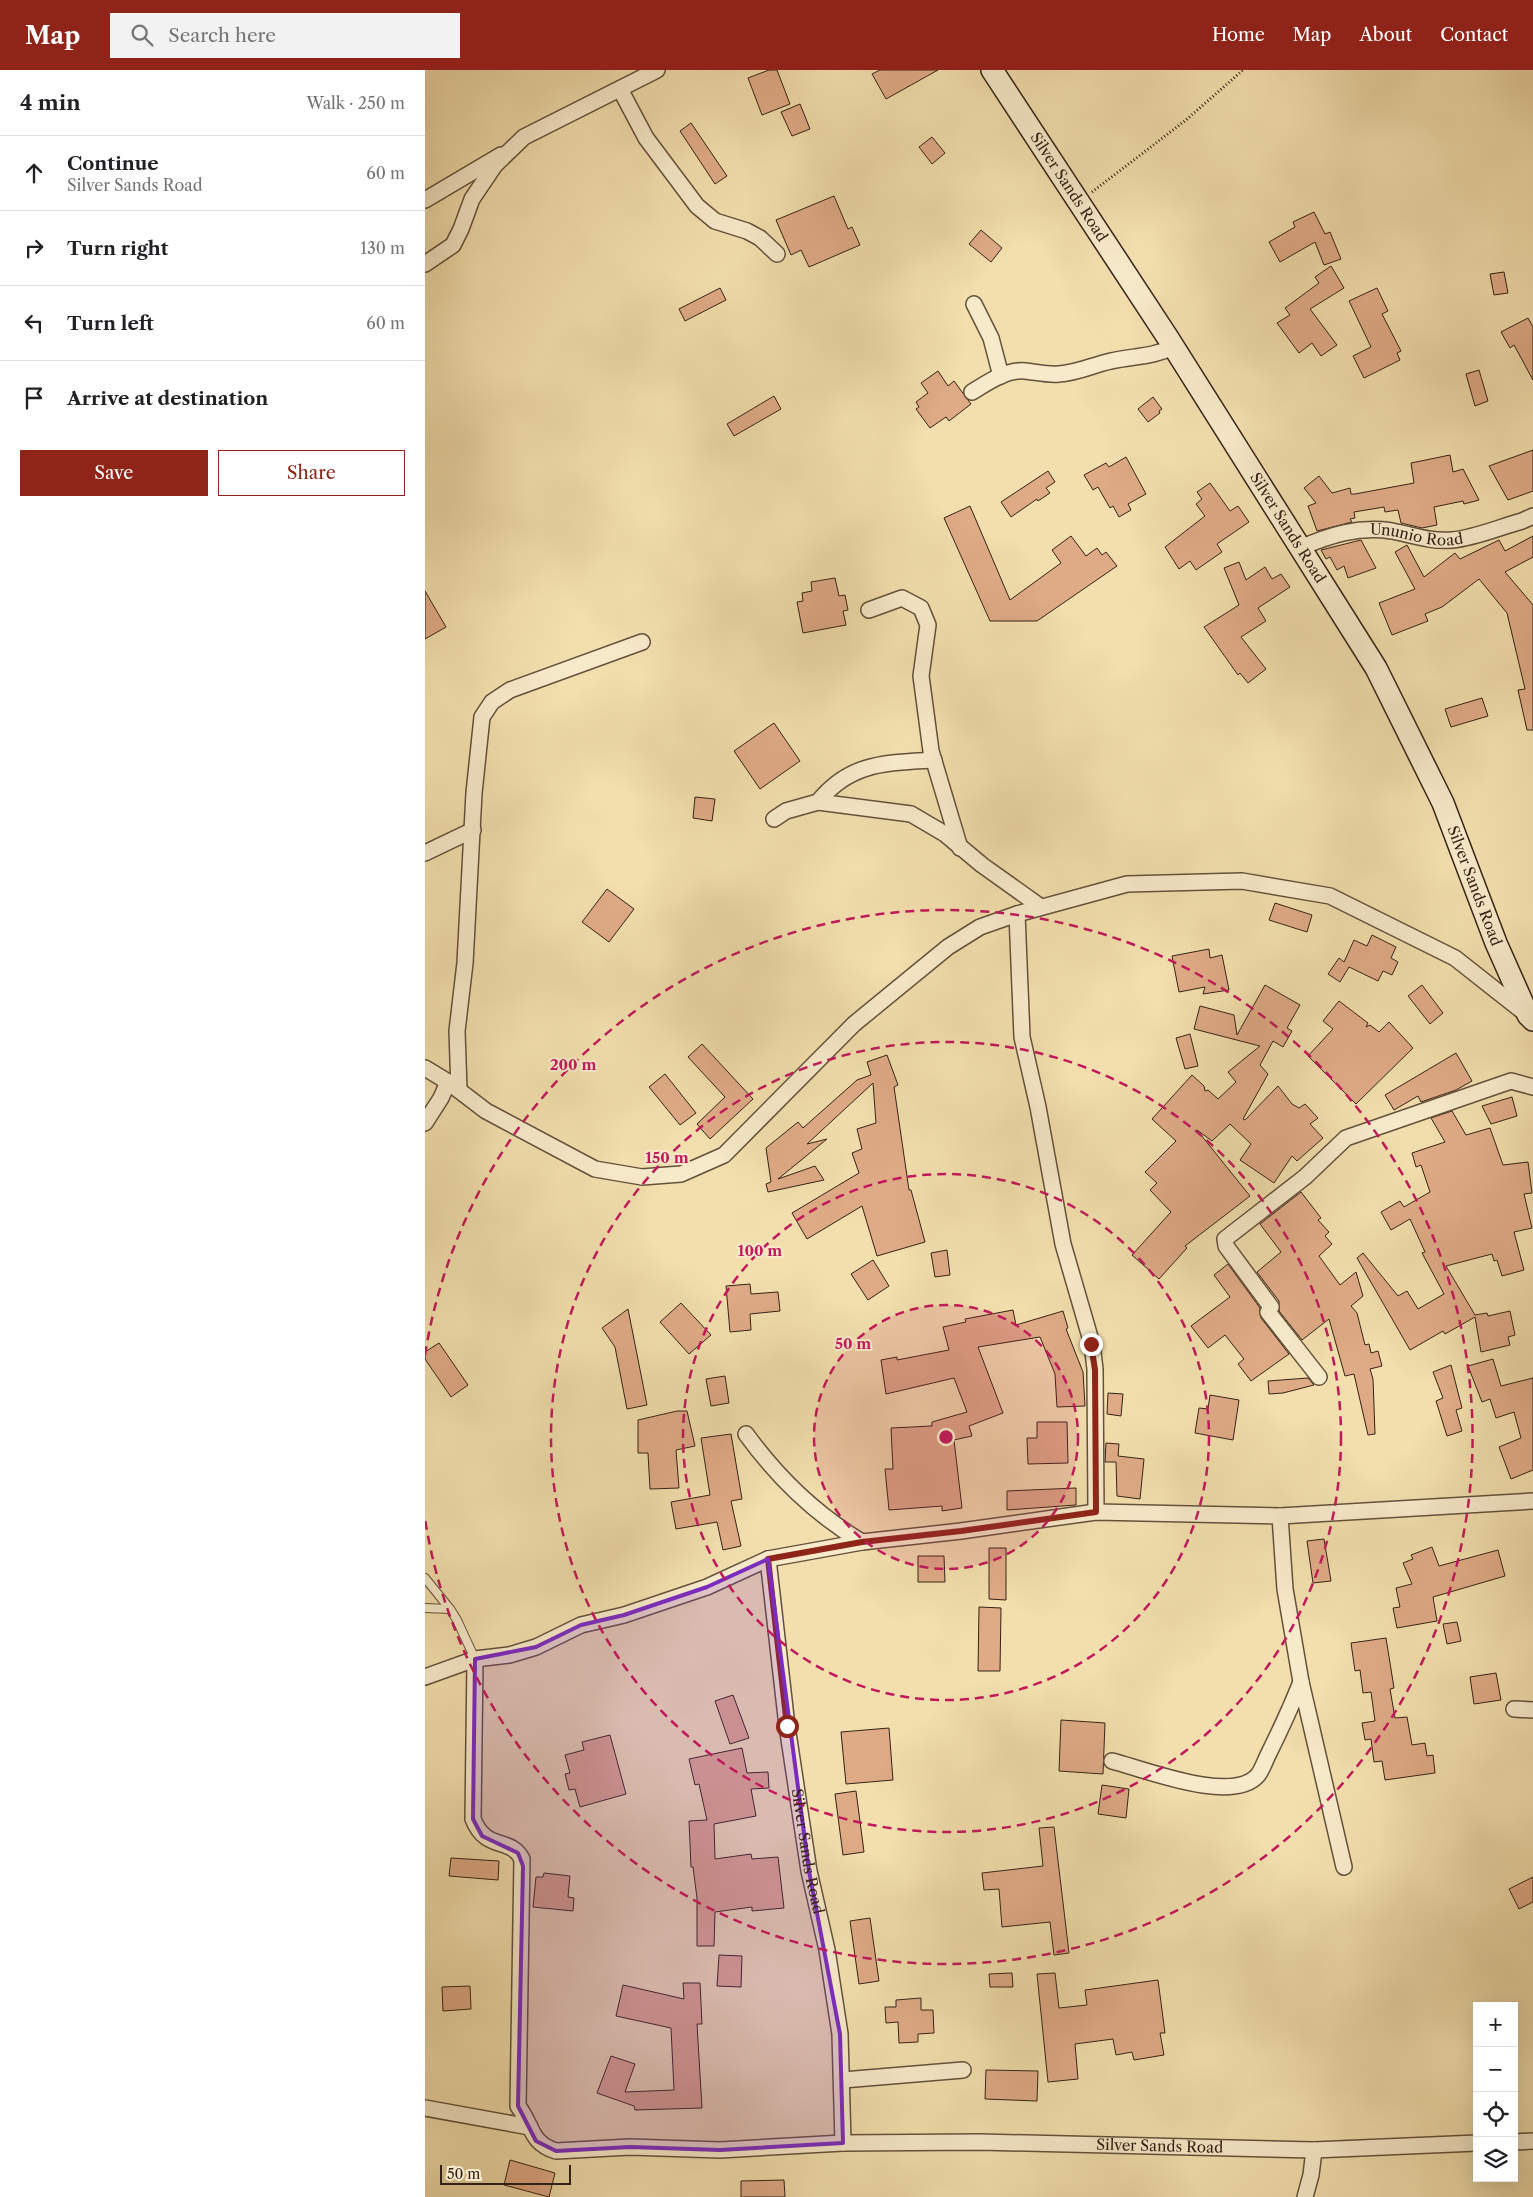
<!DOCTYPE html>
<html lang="en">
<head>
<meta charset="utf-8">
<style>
	:root { --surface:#fff; --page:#f2f2f2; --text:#202124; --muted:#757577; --line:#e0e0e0; --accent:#8f2418 }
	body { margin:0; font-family:"Libre Caslon Text",serif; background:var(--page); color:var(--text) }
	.controls { position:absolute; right:15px; bottom:15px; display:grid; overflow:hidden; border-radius:0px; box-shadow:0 5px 20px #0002 }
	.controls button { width:45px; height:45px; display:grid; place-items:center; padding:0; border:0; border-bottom:1px solid var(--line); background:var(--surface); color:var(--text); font:25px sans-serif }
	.scale { position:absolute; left:15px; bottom:12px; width:131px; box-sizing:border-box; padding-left:5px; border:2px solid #352216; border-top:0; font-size:14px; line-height:18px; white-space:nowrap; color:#352216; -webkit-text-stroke:4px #f7eaca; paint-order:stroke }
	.stop { position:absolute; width:15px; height:15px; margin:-11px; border:4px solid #8f2418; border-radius:50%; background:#fff }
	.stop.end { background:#8f2418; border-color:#fff; box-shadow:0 1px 5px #0008 }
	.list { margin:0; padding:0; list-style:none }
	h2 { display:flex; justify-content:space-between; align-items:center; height:65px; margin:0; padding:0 20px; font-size:21px }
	h2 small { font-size:16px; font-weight:400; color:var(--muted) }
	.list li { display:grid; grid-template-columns:32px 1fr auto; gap:15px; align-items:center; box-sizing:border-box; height:75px; padding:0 20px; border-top:1px solid var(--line) }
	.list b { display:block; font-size:19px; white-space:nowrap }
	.list p { margin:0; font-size:16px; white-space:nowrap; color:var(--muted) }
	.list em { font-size:16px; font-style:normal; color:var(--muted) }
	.actions { display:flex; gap:10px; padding:15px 20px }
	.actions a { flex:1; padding:11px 0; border:1px solid var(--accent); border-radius:0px; text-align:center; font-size:18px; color:var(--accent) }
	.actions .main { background:var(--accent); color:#fff }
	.icon { flex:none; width:28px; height:28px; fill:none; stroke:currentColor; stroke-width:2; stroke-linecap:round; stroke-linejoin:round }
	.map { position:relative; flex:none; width:1108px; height:2127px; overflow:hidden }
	header { display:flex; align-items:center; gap:30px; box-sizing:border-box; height:70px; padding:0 25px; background:var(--accent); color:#fff }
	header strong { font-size:24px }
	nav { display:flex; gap:28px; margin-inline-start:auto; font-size:18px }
	.search { width:350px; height:45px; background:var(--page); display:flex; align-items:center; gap:12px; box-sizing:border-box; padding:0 18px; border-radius:0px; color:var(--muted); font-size:19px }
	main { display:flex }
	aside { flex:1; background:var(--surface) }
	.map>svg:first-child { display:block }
</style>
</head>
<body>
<header>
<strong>Map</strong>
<div class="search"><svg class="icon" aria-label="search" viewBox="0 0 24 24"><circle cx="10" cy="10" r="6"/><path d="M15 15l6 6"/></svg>Search here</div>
<nav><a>Home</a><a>Map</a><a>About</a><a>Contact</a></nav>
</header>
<main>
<aside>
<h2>4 min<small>Walk · 250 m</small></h2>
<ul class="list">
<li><svg class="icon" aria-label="ahead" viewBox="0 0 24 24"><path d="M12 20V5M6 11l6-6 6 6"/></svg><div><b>Continue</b><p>Silver Sands Road</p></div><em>60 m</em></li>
<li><svg class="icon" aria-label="right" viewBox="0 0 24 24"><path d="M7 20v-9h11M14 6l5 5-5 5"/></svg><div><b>Turn right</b></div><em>130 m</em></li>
<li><svg class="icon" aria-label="left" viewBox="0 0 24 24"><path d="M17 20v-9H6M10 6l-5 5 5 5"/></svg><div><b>Turn left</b></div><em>60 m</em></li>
<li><svg class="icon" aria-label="arrive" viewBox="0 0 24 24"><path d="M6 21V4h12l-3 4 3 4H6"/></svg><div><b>Arrive at destination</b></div></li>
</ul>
<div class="actions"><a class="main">Save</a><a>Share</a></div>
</aside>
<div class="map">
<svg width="1108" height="2127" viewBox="0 0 1108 2127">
	<rect width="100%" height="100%" fill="#f2dfad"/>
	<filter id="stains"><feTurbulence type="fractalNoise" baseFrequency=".004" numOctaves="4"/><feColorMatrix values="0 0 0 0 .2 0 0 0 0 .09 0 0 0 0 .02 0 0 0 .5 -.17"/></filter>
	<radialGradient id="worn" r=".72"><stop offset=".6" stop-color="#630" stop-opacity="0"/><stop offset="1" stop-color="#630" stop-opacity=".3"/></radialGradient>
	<!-- building -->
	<g fill="#dfab87" stroke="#352216">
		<path d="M344,0H352L365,34L337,45L323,8Z"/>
		<path d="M455,0H513L461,29L447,4Z"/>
		<path d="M375,34L385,59L367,66L356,42Z"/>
		<path d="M266,53L302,106L290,114L255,61Z"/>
		<path d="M507,67L520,83L507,94L494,77Z"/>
		<path d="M409,126L423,159L427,157L435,175L384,197L376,180L366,185L351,150Z"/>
		<path d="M889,142L900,164L905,162L916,189L899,195L890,172L855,192L844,172L870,157L868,152Z"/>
		<path d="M556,160L577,178L566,192L544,174Z"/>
		<path d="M906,196L919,218L885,239L912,275L896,286L887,273L874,283L852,253L865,245L860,238L894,213L890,207Z"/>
		<path d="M1079,202L1083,223L1069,225L1065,204Z"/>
		<path d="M295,218L301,230L260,251L254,239Z"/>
		<path d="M952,218L963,241L957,244L976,281L972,283L975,290L939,308L928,286L946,277L924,231Z"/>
		<path d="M1103,248L1108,257V310L1089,275L1085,278L1076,262Z"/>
		<path d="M1054,300L1063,331L1050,336L1041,304Z"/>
		<path d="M513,301L523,316L529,311L546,334L524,351L521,347L505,358L491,339L494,337L491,332L503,323L496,313Z"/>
		<path d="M349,326L356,339L309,366L302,354Z"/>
		<path d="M728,327L737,339L734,341L735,343L723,352L713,339Z"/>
		<path d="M1108,380V421L1083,430L1064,396Z"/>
		<path d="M1025,385L1028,402L1038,399L1054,430L1039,434L1038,431L1009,437L1012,455L997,458L976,453L973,440L960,442L959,437L929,442L930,448L925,449L927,452L892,461L883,436L891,433L879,418L894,406L907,423L925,418L926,424H930L989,413L986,393Z"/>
		<path d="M701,387L721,424L703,434L706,440L694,447L688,436L685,438L673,417L668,420L659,405L681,393L684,397Z"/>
		<path d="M623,401L630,412L621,418L625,423L613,431L612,429L586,447L576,432Z"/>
		<path d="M785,413L805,441L813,436L824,452L792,474L797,482L771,500L765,491L754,499L740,477L780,446L771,434L777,429L772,422Z"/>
		<path d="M545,436L585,530L636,493L627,480L646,466L661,486L672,478L677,485L681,482L692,496L612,551H565L519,448Z"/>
		<path d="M1108,466V487L1080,502L1108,535V660H1102L1093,620L1100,619L1082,543L1054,509L1017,537L1000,544L1003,551L967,565L954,533L990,519L970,482L982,475L999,507L1030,483L1035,489L1074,470L1080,481Z"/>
		<path d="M936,470L951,498L923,508L919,496L912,500L905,487L901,489L896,480Z"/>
		<path d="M814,492L821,510L840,497L847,509L856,504L865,517L833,538L841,551L816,567L841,599L823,613L815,603L813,605L779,557L814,535L799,498Z"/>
		<path d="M410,508L414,526L420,525L423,540L418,541L421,555L378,563L372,532L378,531L377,523L387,521L386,512Z"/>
		<path d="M0,521L21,557L0,569Z"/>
		<path d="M1057,628L1063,646L1026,657L1020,639Z"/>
		<path d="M349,653L375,691L335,719L309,681Z"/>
		<path d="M270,727L290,729L287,751L268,748Z"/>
		<path d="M182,819L209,839L184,872L157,852Z"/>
		<path d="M850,833L887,845L882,862L844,850Z"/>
		<path d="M947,865L971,877L966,888L973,892L967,905L958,901L953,911L924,897L915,912L903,904L914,888L919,892L929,870L942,876Z"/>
		<path d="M784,879L785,888L797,885L804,920L778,924L780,917L754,922L747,886Z"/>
		<path d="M840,915L875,935L862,958L867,961L858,977L848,971L835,995L843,1004L818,1049L820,1050L853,1016L867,1034L874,1038L880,1034L893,1048L885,1054L898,1068L872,1091L867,1086L849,1113L815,1090L826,1074L805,1054L787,1071L772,1060L825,1126L760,1176L762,1178L734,1209L707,1185L746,1142L725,1120L732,1113L720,1102L751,1071L727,1049L767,1005L779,1016L780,1021L783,1020L793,1029L811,1012L803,1002L835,976L769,959L775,936L809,945L812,965Z"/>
		<path d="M997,915L1018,943L1005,954L983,926Z"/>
		<path d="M914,931L943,953L941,957L945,955L954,962L964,952L988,978L931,1034L883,986L908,959L898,951Z"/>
		<path d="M765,964L773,996L760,999L751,968Z"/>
		<path d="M277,974L328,1029L285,1069L272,1054L300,1027L263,987Z"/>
		<path d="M1031,983L1047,1011L1031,1020L996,1032L993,1026L969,1040L960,1025Z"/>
		<path d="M462,985L473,1015L469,1017L484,1120H486L500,1172L452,1186L437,1136L382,1169L367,1143L434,1103L427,1083L437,1079L432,1059L451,1053L448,1013L382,1074L402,1069L353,1109L390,1096L399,1110L343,1122L341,1114L346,1112L341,1078L373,1052L378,1058L432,1010L446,1005L442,992Z"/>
		<path d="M240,1004L271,1043L255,1055L224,1017Z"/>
		<path d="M1087,1027L1092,1046L1066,1054L1057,1036Z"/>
		<path d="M1027,1041L1041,1065L1065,1058L1078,1095L1103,1092L1107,1123L1099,1124L1107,1158L1089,1162L1099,1200L1077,1206L1072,1190L1069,1191L1067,1184L1021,1196L1050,1245L1062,1243L1063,1246L1085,1241L1090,1265L1083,1267L1085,1275L1056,1282L1050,1247L1020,1264L1018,1261L985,1280L932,1188L938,1183L973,1226L982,1221L993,1239L1019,1224L997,1183L1000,1182L985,1149L966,1160L956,1142L975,1131L979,1137L1005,1122L996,1095L991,1097L987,1083L1020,1072L1006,1048Z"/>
		<path d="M876,1122L896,1148L893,1150L904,1162L900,1166L907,1174L894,1186L915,1215L931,1202L938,1226L926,1236L932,1243L940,1275L944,1274L946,1283L953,1281L957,1296L945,1299L948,1309L950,1364L943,1365L929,1304L920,1306L904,1249L877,1270L854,1241V1231L832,1202L856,1182L835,1154Z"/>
		<path d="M522,1180L525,1205L510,1207L506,1183Z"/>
		<path d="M448,1190L464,1216L443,1230L426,1204Z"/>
		<path d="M803,1194L835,1238L836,1248L864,1284L826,1311L813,1294L819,1289L800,1265L783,1278L766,1256L805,1227L789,1205Z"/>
		<path d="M325,1214L326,1224L353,1222L355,1241L325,1244L326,1260L305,1262L301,1216Z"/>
		<path d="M256,1233L286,1265L264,1284L235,1252Z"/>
		<path d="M203,1239L222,1335L202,1339L190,1277L177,1258Z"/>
		<path d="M588,1240L591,1255L638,1241L643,1258L641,1259L658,1302L660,1336L632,1337L630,1304L615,1267L553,1277L578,1343L544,1356L547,1366L529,1370L537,1438L517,1441V1436L464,1440L460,1399H468L466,1358L507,1356V1352L542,1342L529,1308L461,1324L456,1290L472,1287V1290L524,1280L518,1257L541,1252L540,1249Z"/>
		<path d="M14,1273L43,1315L26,1327L0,1289V1282Z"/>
		<path d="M1068,1289L1076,1316L1108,1308V1400L1086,1409L1074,1377L1096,1368L1089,1342L1071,1348L1065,1329L1057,1332L1043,1296Z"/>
		<path d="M1026,1295L1037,1338L1031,1340L1037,1361L1022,1366L1011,1331L1018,1328L1008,1302Z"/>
		<path d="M300,1306L304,1333L286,1336L281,1309Z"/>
		<path d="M883,1308L889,1315L858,1323L844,1324L843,1311Z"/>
		<path d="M683,1323L698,1324L696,1346L682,1344Z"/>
		<path d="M785,1325L814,1330L808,1370L770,1363L774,1338L783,1339Z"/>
		<path d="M252,1341H262L270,1376L251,1380L254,1418L225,1419L223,1383H213V1350Z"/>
		<path d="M612,1352H642L643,1393L603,1394L602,1368H612Z"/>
		<path d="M306,1364L317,1429L306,1431L316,1476L298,1480L292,1452L251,1459L246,1432L285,1425L276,1368Z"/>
		<path d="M681,1373L694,1374L693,1386L719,1389L715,1429L692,1426L691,1392H680Z"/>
		<path d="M651,1418V1435L582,1440V1421Z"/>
		<path d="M899,1469L906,1511L888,1513L882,1471Z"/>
		<path d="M1007,1477L1014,1496L1073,1480L1080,1506L1008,1527L1012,1551L972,1558L968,1538L975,1537L971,1518L987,1514L978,1493L988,1489L986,1485Z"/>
		<path d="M564,1478H581V1530L564,1529Z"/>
		<path d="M493,1486H519L520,1512H493Z"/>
		<path d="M554,1537L576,1538L575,1601H553Z"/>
		<path d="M1032,1552L1036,1571L1022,1574L1018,1554Z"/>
		<path d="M961,1568L969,1618L965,1619L970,1648L982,1647L987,1675L1000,1673L1002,1686L1008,1685L1010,1703L960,1710L957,1691L949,1692L946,1669L940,1670L937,1653L950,1651L946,1622L938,1623L935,1600L930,1601L926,1573Z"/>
		<path d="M1071,1603L1076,1630L1049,1634L1045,1607Z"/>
		<path d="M308,1625L324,1668L305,1674L290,1631Z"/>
		<path d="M636,1650L680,1653L678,1704L634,1701Z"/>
		<path d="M464,1658L468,1710L421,1714L416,1662Z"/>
		<path d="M185,1665L201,1724L155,1737L150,1719L144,1720L140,1704L145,1703L140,1685L159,1680L157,1672Z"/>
		<path d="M317,1678L322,1703L343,1702L344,1718L326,1719L331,1746L289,1754L290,1789L326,1784L327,1789L353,1787L359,1838L327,1841V1837L290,1842L289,1876H272V1828L268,1797H266L264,1751L282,1750L274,1714L270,1715L264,1689Z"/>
		<path d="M677,1715L704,1719L701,1748L673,1744Z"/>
		<path d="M431,1721L439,1782L418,1785L410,1724Z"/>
		<path d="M629,1757L644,1883L629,1885L625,1852L577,1857L574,1819L559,1820L557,1803L618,1796L614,1758Z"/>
		<path d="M26,1788L74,1791L73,1810L24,1806Z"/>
		<path d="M119,1803L145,1806L143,1827L149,1828L148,1841L108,1837L111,1807H118Z"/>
		<path d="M1108,1807V1832L1094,1839L1084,1819Z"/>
		<path d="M445,1848L454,1911L434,1914L425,1851Z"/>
		<path d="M294,1885L317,1886L316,1917L292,1916Z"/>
		<path d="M587,1903L588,1917H565L564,1904Z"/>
		<path d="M630,1903L634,1938L662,1935L660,1920L733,1910L740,1963H735L739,1985L709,1990L707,1982L691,1985L688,1969L650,1974L653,2009L623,2012L612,1904Z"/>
		<path d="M258,1913H275L277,1954H272L277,2038L210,2040L209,2036L172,2023L186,1986L210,1994L200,2022L249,2020L246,1958L191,1946L198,1915L259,1929Z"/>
		<path d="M45,1916L46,1939L18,1941L17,1917Z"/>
		<path d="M496,1928V1940H508L509,1963L493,1964V1972L474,1973L473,1952L461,1953L460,1937H471V1930Z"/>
		<path d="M561,2000L613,2001L612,2031L560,2029Z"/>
		<path d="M85,2090L130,2103L124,2127L79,2115Z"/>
		<path d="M359,2110L360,2127H316V2111Z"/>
	</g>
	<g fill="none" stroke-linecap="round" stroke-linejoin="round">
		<defs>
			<g id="lane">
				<path d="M0,1508L25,1539"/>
				<path d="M0,1538L25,1539L32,1550L50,1589"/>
			</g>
			<g id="street">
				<path d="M195,19L221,68L272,136L290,151L322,161L335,168L352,184"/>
				<path d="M0,130L76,85"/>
				<path d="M0,194L28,175L36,159L47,129L70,95L99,67L232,0"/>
				<path d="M549,234L566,268L576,306"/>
				<path d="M547,322C562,313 581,299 600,301C611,302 622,305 634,304C652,303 668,295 686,291C708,286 728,287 748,277"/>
				<path id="s1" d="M875,478C905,465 933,456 967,461C988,465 1005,472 1027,470C1050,468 1075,457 1097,451L1108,446"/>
				<path d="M444,540L477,528L496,538L503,555L496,606L506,681L535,778"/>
				<path d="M393,732C425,692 461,693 509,690"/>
				<path d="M349,749L361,741L393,732L486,744L520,764L557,795L616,837"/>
				<path d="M0,783L48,760"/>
				<path d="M592,844L597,967L613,1037L638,1174L667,1274L670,1299L671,1442"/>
				<path d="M0,998L23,1012L61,1041L170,1099L217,1107L256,1104L299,1085L429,954L523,877L555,857L592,844L702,814L817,811L905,826L1030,888L1101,944"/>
				<path d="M34,1020L32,961L40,893L49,723L57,647L67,632L85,620L217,572"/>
				<path d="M0,1053L16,1028L23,1012"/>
				<path d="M894,1307L843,1242L846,1237L801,1176L800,1169L880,1107L921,1068L1086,1011L1108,1017"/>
				<path d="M321,1364C353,1408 390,1444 437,1472"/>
				<path d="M855,1446L860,1519L876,1612L919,1797"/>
				<path id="s2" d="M343,1489L362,1656L384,1801L402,1880L415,1964L418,2073"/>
				<path id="s3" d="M50,1589L48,1749C61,1782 85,1766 97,1789L93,2036C108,2056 105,2073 131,2081L205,2077L295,2080L418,2073L555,2072L889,2080L1052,2073"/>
				<path d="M0,1607L50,1589L84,1585L111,1577L156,1555L199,1545L282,1517L343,1489L437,1472L536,1461L671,1442L855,1446L1108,1431"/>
				<path d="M1089,1639L1108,1640"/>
				<path d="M687,1691C719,1699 808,1735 833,1705C837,1700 840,1691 843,1685C855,1661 866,1637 876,1612"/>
				<path d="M418,2010L538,2000"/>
				<path d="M0,2038L105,2057"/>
				<path d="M1089,2072L1108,2071"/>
				<path d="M880,2127L886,2105L889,2080"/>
			</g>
			<g id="secondary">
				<path id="s4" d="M567,0L743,268L951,598L1018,733L1071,873L1103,945L1108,950"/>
			</g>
		</defs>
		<!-- lane casing -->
		<use href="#lane" stroke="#64513c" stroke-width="10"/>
		<!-- street casing -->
		<use href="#street" stroke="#64513c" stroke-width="18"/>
		<!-- secondary casing -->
		<use href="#secondary" stroke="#352216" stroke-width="24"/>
		<!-- path -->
		<path stroke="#352216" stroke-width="3" stroke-dasharray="1 2.5" stroke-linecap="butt" d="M667,122L761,50L818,0"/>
		<!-- lane -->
		<use href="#lane" stroke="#f7eaca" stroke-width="8"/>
		<!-- street -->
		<use href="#street" stroke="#f7eaca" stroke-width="15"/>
		<!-- secondary -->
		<use href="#secondary" stroke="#f7eaca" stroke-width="21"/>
	</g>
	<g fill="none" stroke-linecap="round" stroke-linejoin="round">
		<!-- route -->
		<path stroke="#8f2418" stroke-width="6" d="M362,1656L343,1489L437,1472L536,1461L671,1442L670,1300L666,1274"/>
	</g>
	<!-- marked area -->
	<path fill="#7b2cbf" fill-opacity="0.2" stroke="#7b2cbf" stroke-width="4" stroke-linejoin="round" d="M343,1489L384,1801L415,1964L418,2073L295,2080L205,2077L131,2081L111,2071L93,2036L98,1796L93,1783L57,1766L48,1749L50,1589L111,1577L156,1555L199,1545L282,1517Z"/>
	<!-- distance rings -->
	<circle cx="521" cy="1367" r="132" fill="#c2185b" fill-opacity=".12"/>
	<g fill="none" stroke="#c2185b" stroke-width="2.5" stroke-dasharray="9 6">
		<circle cx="521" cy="1367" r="132"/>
		<circle cx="521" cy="1367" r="263"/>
		<circle cx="521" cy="1367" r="395"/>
		<path d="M0 1285A527 527 0 1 1 0 1449"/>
	</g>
	<g text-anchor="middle" stroke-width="4" stroke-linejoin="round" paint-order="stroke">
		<!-- street labels -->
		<g font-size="15" fill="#352216" stroke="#f7eaca">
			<text dy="5" stroke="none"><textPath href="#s4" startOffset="140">Silver Sands Road</textPath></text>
			<text dy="5" stroke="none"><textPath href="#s4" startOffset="545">Silver Sands Road</textPath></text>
			<text dy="5" stroke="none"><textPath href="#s1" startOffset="120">Ununio Road</textPath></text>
			<text dy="5" stroke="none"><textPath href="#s4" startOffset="950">Silver Sands Road</textPath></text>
			<text dy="5" stroke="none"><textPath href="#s2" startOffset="295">Silver Sands Road</textPath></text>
			<text dy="5" stroke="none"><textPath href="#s3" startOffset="1138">Silver Sands Road</textPath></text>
		</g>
	</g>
	<circle cx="521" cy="1367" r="8" fill="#c2185b" stroke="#f7eaca" stroke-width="2.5"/>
	<g font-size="15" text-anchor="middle" font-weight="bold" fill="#c2185b" stroke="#f7eaca" stroke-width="4" stroke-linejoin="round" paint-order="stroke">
		<text x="148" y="1000">200 m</text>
		<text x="242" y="1093">150 m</text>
		<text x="335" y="1186">100 m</text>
		<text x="428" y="1279">50 m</text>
	</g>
	<rect width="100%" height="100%" filter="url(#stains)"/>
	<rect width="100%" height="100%" fill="url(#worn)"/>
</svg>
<div class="controls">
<button>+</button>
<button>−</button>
<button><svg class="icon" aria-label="locate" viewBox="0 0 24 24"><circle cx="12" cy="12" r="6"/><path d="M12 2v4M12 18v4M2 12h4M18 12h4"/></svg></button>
<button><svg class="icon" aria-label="layers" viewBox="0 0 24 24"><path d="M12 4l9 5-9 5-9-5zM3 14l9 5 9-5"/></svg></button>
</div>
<div class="scale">50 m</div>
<div class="stop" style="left:362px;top:1656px"></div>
<div class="stop end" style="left:666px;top:1274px"></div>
</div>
</main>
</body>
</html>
